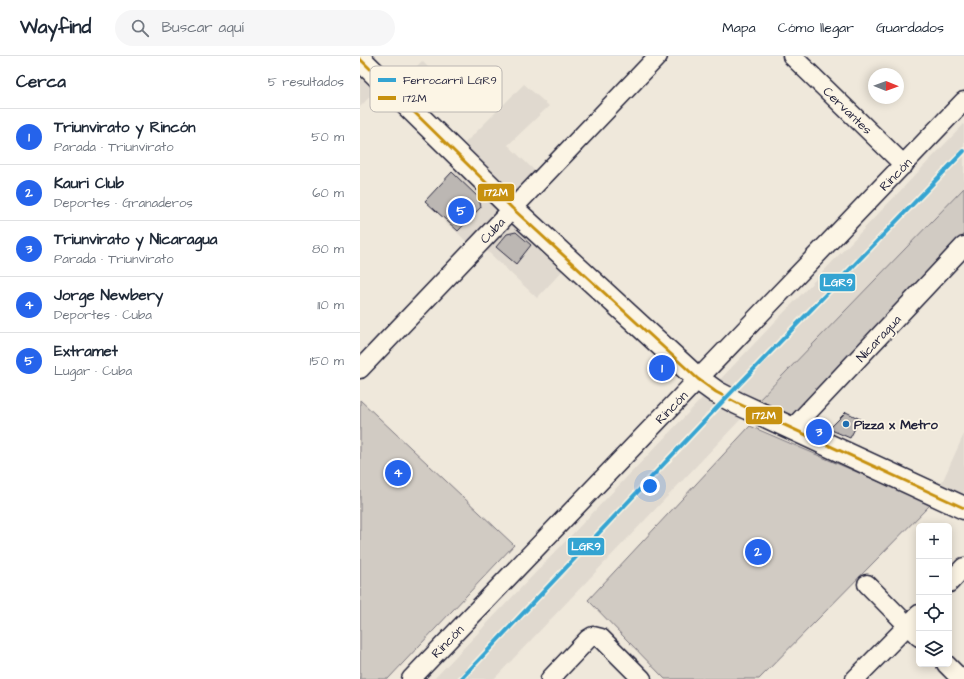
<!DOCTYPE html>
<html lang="es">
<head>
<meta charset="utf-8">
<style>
	:root { --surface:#fff; --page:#f6f6f7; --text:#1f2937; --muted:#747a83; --line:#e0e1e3; --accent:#2563eb }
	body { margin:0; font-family:"Architects Daughter",sans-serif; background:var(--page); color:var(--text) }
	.controls { position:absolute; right:12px; bottom:12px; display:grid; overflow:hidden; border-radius:6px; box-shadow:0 2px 10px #0003 }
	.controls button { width:36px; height:36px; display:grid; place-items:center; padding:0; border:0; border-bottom:1px solid var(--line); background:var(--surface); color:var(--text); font:20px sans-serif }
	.compass { position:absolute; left:508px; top:12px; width:36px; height:36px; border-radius:50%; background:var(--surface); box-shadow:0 2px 10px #0003; rotate:91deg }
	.you { position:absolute; left:290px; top:430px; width:14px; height:14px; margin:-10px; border:3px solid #fff; border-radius:50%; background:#1a73e8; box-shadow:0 0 0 6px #1a73e833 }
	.badge { display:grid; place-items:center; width:26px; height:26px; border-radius:50%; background:var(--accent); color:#fff; font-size:13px; font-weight:700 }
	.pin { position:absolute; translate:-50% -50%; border:2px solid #fff; box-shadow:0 1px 4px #0006 }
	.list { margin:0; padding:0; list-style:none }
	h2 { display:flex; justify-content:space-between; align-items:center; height:52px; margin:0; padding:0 16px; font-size:17px }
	h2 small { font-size:13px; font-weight:400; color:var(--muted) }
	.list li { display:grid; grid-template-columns:26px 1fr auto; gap:12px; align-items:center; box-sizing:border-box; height:56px; padding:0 16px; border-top:1px solid var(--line) }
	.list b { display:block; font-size:15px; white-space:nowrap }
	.list p { margin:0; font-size:13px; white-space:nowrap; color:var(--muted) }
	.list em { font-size:13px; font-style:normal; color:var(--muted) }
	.icon { flex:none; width:22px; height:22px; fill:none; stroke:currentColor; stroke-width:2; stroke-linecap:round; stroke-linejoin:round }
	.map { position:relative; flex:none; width:604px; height:623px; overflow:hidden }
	header { display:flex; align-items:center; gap:24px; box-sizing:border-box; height:56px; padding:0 20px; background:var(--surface); border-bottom:1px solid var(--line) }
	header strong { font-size:19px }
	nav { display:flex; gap:22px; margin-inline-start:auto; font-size:14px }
	.search { width:280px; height:36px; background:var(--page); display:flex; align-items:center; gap:10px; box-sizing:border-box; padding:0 14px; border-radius:22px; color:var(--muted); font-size:15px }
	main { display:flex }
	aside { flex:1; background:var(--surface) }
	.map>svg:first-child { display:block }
</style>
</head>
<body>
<header>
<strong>Wayfind</strong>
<div class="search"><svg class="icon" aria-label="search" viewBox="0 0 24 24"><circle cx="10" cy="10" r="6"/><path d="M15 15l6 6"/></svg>Buscar aquí</div>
<nav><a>Mapa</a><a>Cómo llegar</a><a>Guardados</a></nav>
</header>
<main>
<aside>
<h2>Cerca<small>5 resultados</small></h2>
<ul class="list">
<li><span class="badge">1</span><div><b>Triunvirato y Rincón</b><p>Parada · Triunvirato</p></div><em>50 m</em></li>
<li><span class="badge">2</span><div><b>Kauri Club</b><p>Deportes · Granaderos</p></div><em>60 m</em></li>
<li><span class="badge">3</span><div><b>Triunvirato y Nicaragua</b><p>Parada · Triunvirato</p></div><em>80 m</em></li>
<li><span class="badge">4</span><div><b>Jorge Newbery</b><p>Deportes · Cuba</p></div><em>110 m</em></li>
<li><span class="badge">5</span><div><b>Extramet</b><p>Lugar · Cuba</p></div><em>150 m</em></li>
</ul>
</aside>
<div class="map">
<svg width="604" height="623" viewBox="0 0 604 623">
	<rect width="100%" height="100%" fill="#efe8db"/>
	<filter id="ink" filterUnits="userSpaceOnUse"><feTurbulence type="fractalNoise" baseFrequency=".025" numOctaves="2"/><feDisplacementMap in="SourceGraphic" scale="8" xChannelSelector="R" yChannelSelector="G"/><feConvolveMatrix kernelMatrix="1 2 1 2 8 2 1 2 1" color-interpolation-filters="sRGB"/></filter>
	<g filter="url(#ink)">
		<!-- built -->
		<g fill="#e0d9cf">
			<path d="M62,5L85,28L61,53L37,30Z"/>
			<path d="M0,14L18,32L0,51Z"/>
			<path d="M164,28L189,50L148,89L177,117L155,138H151L100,92Z"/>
			<path d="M604,68V132L399,344L134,623H74Z"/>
			<path d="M100,110L138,150L137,157L108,187L66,146Z"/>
			<path d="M153,166L205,212L177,242L124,192L148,168Z"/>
			<path d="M604,378V445L579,433Z"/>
		</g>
		<!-- green -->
		<g fill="#d1cbc3" stroke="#7a767f">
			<path d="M604,132V183L434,366L396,347Z"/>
			<path d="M0,344L154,489L28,623H0Z"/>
			<path d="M390,370L571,448L399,623H305L228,544Z"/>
		</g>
		<!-- building -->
		<g fill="#bcb7b3" stroke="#22223b">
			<path d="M92,116L119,142L121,151L98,175L65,145Z"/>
			<path d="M156,176L171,189L156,208L136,191L147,178Z"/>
			<path d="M486,356L500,363L490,382L469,373Z"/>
		</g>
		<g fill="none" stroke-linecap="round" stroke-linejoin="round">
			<defs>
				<g id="street">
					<path d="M432,0L544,109"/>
					<path d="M0,313L298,0"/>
					<path d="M432,373L604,190"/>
					<path d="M589,527L604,511"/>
					<path d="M507,528L559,581"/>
					<path d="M586,608L601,623"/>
					<path d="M51,623L604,45"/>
					<path d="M190,623L228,583L233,580L241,582L282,623"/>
					<path d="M495,623L559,558"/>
				</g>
				<path id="secondary" d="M0,3L152,152L338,323L356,336L377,347L604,452"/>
			</defs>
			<!-- street casing -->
			<use href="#street" stroke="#22223b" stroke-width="21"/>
			<!-- secondary casing -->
			<use href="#secondary" stroke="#22223b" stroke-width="25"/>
			<!-- street -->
			<use href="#street" stroke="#fcf5e5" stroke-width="18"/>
			<!-- secondary -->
			<use href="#secondary" stroke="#fcf5e5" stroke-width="22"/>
			<defs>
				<path id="bus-1" d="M0,3L152,152L338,323L356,336L377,347L604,452"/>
			</defs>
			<!-- bus-1 casing -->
			<use href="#bus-1" stroke="#fcf5e5" stroke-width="6"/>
			<!-- bus-1 -->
			<use href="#bus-1" stroke="#c7910f" stroke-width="3"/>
			<defs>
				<path id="rail-1" d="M101,623L367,341L604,95"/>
			</defs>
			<!-- rail-1 casing -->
			<use href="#rail-1" stroke="#fcf5e5" stroke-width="7"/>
			<!-- rail-1 -->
			<use href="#rail-1" stroke="#34a4d2" stroke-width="4"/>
		</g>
	</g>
	<!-- markers -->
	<circle fill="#1f6fb2" stroke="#fcf5e5" stroke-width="1.5" cx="486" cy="368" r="4"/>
	<g text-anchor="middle" stroke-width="3.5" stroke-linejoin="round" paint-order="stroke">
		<!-- street labels -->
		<g font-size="13" fill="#22223b" stroke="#fcf5e5">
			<text transform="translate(488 54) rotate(44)" y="5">Cervantes</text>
			<text transform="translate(535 118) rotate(-46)" y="5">Rincón</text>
			<text transform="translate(132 174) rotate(-47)" y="5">Cuba</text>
			<text transform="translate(518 282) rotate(-47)" y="5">Nicaragua</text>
			<text transform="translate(311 351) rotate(-46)" y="5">Rincón</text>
			<text transform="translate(87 585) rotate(-46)" y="5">Rincón</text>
		</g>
		<!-- poi labels -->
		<g font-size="13" font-weight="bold" fill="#22223b" stroke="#fcf5e5" text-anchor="start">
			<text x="494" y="373">Pizza x Metro</text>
		</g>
	</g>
	<!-- legend -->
	<rect x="10" y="10" width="132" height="46" rx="6" fill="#fcf5e5" stroke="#bbb6b2" stroke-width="1"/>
	<rect x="18" y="22" width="18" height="4" fill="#34a4d2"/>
	<rect x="18" y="40" width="18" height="4" fill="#c7910f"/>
	<g font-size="11" fill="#22223b">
		<text x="43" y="28">Ferrocarril LGR9</text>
		<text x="43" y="46">172M</text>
	</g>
	<g stroke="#fcf5e5" stroke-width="1.5">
		<rect x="117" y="127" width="38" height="19" rx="4" fill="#c7910f"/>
		<rect x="459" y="217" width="37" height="19" rx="4" fill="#34a4d2"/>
		<rect x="385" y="350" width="38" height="19" rx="4" fill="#c7910f"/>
		<rect x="207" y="481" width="38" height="19" rx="4" fill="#34a4d2"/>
	</g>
	<g font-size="11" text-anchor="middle" font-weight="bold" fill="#fff">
		<text x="136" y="140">172M</text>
		<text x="478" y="230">LGR9</text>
		<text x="404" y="363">172M</text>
		<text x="226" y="494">LGR9</text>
	</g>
</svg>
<div class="controls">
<button>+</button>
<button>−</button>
<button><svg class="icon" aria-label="locate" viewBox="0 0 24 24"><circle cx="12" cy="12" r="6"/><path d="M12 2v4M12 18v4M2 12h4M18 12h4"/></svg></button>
<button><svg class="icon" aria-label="layers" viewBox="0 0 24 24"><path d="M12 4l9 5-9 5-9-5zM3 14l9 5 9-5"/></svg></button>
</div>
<svg class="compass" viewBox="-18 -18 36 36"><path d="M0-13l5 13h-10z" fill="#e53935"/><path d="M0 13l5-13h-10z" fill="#747a83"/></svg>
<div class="you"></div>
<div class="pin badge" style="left:302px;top:312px">1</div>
<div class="pin badge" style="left:398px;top:496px">2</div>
<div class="pin badge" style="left:459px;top:376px">3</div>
<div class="pin badge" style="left:38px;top:417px">4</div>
<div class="pin badge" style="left:101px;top:155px">5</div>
</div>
</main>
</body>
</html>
